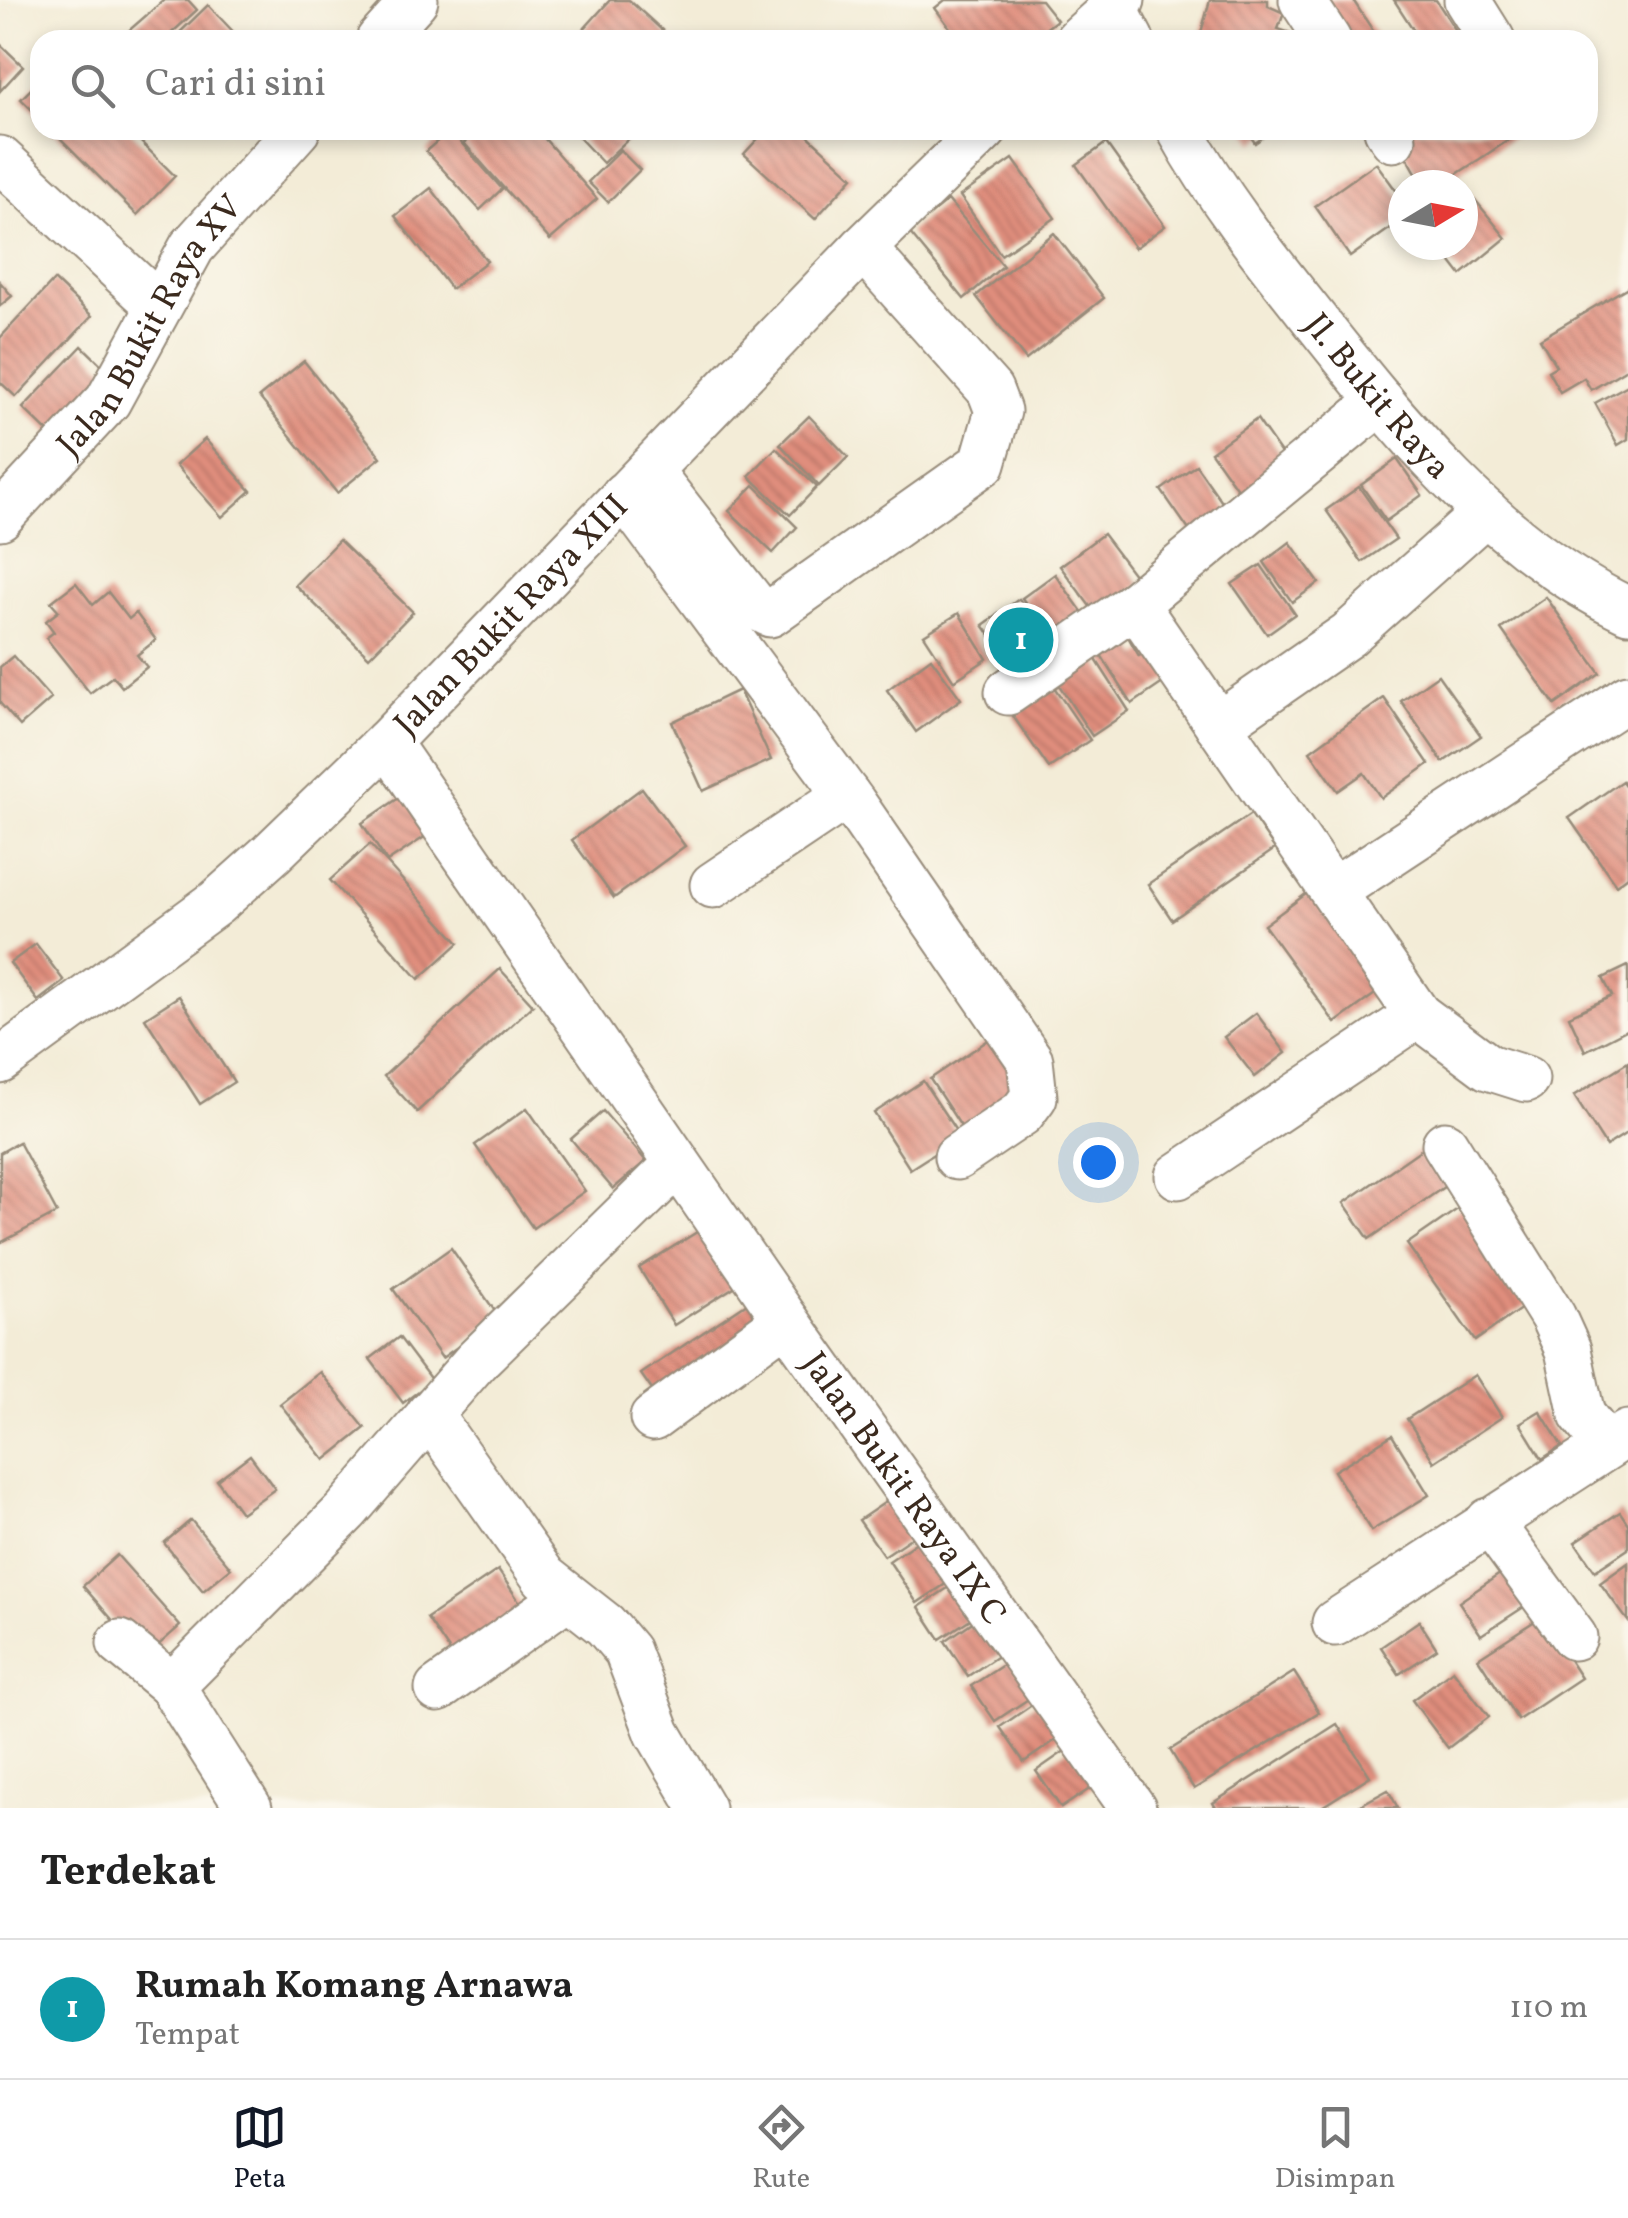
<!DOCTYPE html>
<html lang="id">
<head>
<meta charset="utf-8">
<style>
	:root { --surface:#fff; --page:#f2f2f2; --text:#222; --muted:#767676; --line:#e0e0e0; --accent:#111827 }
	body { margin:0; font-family:Vollkorn,serif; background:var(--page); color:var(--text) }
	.compass { position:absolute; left:1388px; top:170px; width:90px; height:90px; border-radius:50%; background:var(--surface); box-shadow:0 5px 15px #0003; rotate:80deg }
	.you { position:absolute; left:1098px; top:1162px; width:35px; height:35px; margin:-25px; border:8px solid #fff; border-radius:50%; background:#1a73e8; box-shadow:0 0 0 15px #1a73e833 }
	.badge { display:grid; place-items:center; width:65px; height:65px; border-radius:50%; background:var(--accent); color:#fff; font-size:32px; font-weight:700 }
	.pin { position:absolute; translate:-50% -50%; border:5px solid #fff; box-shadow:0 2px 10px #0006 }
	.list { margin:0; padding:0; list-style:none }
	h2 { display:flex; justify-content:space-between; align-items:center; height:130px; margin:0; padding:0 40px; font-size:42px }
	h2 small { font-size:32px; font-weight:400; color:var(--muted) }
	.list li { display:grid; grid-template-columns:65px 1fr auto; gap:30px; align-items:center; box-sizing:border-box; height:140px; padding:0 40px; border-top:2px solid var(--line) }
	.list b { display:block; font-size:38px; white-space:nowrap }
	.list p { margin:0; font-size:32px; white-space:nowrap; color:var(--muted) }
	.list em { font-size:32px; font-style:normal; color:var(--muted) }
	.icon { flex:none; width:55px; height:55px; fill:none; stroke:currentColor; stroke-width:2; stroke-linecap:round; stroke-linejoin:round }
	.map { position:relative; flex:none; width:1628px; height:1808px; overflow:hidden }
	.search { position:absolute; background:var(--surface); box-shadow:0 5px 15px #0003; left:30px; right:30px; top:30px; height:110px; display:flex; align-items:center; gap:25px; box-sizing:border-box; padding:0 35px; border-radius:30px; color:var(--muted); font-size:38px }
	.sheet { height:270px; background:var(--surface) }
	nav { display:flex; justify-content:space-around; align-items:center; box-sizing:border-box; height:140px; border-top:2px solid var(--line); background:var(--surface); font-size:28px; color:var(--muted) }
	nav a { display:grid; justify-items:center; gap:5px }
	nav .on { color:var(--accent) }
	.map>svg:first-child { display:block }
</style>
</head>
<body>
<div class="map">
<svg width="1628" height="1808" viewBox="0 0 1628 1808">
	<defs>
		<pattern id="building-back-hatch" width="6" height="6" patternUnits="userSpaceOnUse" patternTransform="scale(2.5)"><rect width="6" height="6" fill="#e08e7d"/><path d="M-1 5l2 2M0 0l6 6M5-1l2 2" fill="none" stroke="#b77466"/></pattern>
	</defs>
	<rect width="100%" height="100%" fill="#fbf7ec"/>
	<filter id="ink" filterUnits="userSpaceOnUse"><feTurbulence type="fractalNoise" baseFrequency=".01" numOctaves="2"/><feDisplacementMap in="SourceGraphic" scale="20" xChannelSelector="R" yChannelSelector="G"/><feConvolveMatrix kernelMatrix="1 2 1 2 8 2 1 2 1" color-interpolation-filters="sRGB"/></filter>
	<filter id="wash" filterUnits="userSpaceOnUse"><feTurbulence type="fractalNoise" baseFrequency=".0048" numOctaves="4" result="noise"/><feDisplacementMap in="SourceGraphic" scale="40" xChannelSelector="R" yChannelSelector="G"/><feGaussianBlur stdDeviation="2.25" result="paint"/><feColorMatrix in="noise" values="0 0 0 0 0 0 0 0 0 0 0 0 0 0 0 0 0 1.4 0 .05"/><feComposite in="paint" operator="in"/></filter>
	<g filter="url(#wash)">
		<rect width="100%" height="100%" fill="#f3ecd7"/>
		<g id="blocks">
			<!-- building -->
			<g fill="url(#building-back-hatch)">
				<path d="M164,0H188L197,10L164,40H118Z"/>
				<path d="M610,0H629L673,40H574Z"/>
				<path d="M945,0H1041L1057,20L1031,40H959L935,8Z"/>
				<path d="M1210,0H1268V6L1284,13L1278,29L1291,33L1289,40H1199Z"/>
				<path d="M1307,0H1353L1379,40H1333Z"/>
				<path d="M1394,0H1436L1462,40H1420Z"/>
				<path d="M208,5L241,40H172Z"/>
				<path d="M0,44L23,66L0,91Z"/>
				<path d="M40,80V118L21,99Z"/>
				<path d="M52,130H129L175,176L137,215Z"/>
				<path d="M450,130L502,189L480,210L426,151Z"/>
				<path d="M479,130H537L597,199L550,240L464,143Z"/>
				<path d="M572,130H638L603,163Z"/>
				<path d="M766,130H802L853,177L815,219L744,154Z"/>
				<path d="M1246,130H1273L1255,143Z"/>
				<path d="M1392,130H1524L1440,185H1423Z"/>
				<path d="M1106,143L1165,226L1135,248L1076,165Z"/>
				<path d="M620,150L640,170L608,202L588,182Z"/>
				<path d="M1013,159L1055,218L1001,255L960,196Z"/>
				<path d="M1376,163L1403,200V219L1350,257L1315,206Z"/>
				<path d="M431,188L487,261L451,289L395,216Z"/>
				<path d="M1468,191L1506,238L1461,275L1438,245H1463V195Z"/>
				<path d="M948,200L1003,266L964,299L909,232Z"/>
				<path d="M1054,233L1104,298L1026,360L976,296Z"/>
				<path d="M54,280L92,316L16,397L0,382V338Z"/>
				<path d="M0,282L12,296L0,306Z"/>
				<path d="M1628,287V368L1591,390L1584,378L1560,392L1548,371L1556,366L1540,339Z"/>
				<path d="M82,346L114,377L55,439L23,408Z"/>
				<path d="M304,361L381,457L337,493L259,397Z"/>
				<path d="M1628,385V439L1618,445L1595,403Z"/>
				<path d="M809,416L848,457L819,486L780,444Z"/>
				<path d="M1257,419L1291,468L1245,500L1211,452Z"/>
				<path d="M205,439L251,491L222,517L176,465Z"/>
				<path d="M776,448L817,487L790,515L749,476Z"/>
				<path d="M1397,459L1422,495L1386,521L1361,485Z"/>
				<path d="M1196,465L1233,518L1198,543L1161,490Z"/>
				<path d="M754,485L797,527L773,553L729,511Z"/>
				<path d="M1359,487L1396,539L1362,562L1326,510Z"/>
				<path d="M1103,534L1141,584L1098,617L1060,566Z"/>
				<path d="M339,540L413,612L369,657L295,585Z"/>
				<path d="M1290,542L1319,583L1292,602L1264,562Z"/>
				<path d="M1261,565L1295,614L1267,634L1232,584Z"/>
				<path d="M1055,574L1088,620L1055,644L1022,598Z"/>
				<path d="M76,583L93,605L108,592L129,619L136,613L156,640L137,655L147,667L122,687L113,676L90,693L46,638L54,632L46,621L59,611L51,602Z"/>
				<path d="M1546,597L1600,673L1555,705L1501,629Z"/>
				<path d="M1019,599L1058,656L1023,681L983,625Z"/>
				<path d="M959,613L987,659L954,681L924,635Z"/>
				<path d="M1127,635L1139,656L1158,644L1176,674L1132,704L1099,652Z"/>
				<path d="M13,656L51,699L20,726L0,703V667Z"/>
				<path d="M931,658L961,699L916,732L887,690Z"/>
				<path d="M1095,658L1129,711L1092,736L1057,682Z"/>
				<path d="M1438,675L1481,736L1443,762L1401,701Z"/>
				<path d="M1054,687L1090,740L1049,768L1013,716Z"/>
				<path d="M739,690L771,760L703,791L672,722Z"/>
				<path d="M1384,698L1429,764L1381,798L1364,773L1338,791L1310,751Z"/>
				<path d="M1622,781L1628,790V876L1616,885L1569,818Z"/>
				<path d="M415,787L441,826L387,862L362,823Z"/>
				<path d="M642,788L685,846L614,898L572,840Z"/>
				<path d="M1251,814L1275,849L1172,920L1148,884Z"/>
				<path d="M370,844L459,943L419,979L330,880Z"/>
				<path d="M1310,891L1382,989L1335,1023L1264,925Z"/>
				<path d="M36,944L64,981L38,1001L10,963Z"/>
				<path d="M1628,966V1029L1585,1051L1569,1016L1612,996L1603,978Z"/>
				<path d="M500,969L533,1005L417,1112L384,1076Z"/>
				<path d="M179,996L234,1082L200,1104L145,1018Z"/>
				<path d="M1256,1013L1286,1053L1255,1077L1224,1037Z"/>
				<path d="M996,1035L1030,1087L964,1131L930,1079Z"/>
				<path d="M1628,1062V1132L1606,1146L1574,1096Z"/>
				<path d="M923,1081L960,1137L910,1169L874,1113Z"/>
				<path d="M527,1108L585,1191L533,1228L475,1145Z"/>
				<path d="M603,1111L646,1161L613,1189L571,1139Z"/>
				<path d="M19,1142L57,1213L0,1243V1153Z"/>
				<path d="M1429,1144L1454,1180L1369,1239L1344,1203Z"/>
				<path d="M1465,1204L1532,1301L1475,1341L1407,1244Z"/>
				<path d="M710,1224L745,1280L674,1325L639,1268Z"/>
				<path d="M451,1248L499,1317L442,1358L393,1289Z"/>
				<path d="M759,1295L776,1321L659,1400L641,1374Z"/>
				<path d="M399,1337L432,1381L403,1403L370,1359Z"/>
				<path d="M320,1372L365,1428L325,1460L280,1404Z"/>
				<path d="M1475,1375L1502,1417L1434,1462L1407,1419Z"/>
				<path d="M1540,1411L1562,1446L1542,1459L1520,1423Z"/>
				<path d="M1392,1435L1429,1495L1371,1531L1334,1471Z"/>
				<path d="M250,1455L275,1489L241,1513L217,1480Z"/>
				<path d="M896,1495L921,1531L884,1556L859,1520Z"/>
				<path d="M1620,1512L1628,1524V1549L1595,1571L1575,1542Z"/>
				<path d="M191,1520L231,1568L203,1591L164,1543Z"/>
				<path d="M927,1535L956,1577L917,1603L889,1561Z"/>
				<path d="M117,1555L180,1626L145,1657L83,1586Z"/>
				<path d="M1628,1563V1621L1600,1583Z"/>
				<path d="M1510,1567L1533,1601L1481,1635L1459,1602Z"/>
				<path d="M498,1570L525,1610L455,1659L427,1618Z"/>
				<path d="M960,1580L981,1612L940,1639L919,1607Z"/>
				<path d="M984,1614L1008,1649L968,1676L945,1641Z"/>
				<path d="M1541,1617L1581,1678L1518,1720L1478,1658Z"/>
				<path d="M1419,1621L1437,1649L1399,1674L1381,1647Z"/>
				<path d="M1015,1657L1039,1692L995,1721L971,1686Z"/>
				<path d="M1453,1670L1489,1717L1448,1748L1412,1700Z"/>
				<path d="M1294,1672L1319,1712L1194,1789L1170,1750Z"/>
				<path d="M1042,1698L1066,1733L1024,1762L1000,1727Z"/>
				<path d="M1337,1724L1370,1776L1320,1808H1216L1213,1803Z"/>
				<path d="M1072,1746L1097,1784L1061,1808L1036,1771Z"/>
				<path d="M1388,1790L1398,1808H1355Z"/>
			</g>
		</g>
	</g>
	<g filter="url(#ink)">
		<use href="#blocks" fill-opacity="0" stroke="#978b7a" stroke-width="2.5"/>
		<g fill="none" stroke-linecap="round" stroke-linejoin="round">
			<defs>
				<g id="minor">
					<path d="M1110,0L1131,40"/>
					<path d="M1302,0L1328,40"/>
					<path d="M1467,0L1492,40"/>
					<path d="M379,40L415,0"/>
					<path d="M1078,40L1122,0"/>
					<path id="s1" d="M1180,130C1216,195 1261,252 1307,310C1397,424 1495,547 1628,610"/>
					<path d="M1387,130L1393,139"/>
					<path d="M0,159L158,305"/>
					<path d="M1381,401L1135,604L1418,1015L1488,1067L1526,1079"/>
					<path d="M649,470L756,607L770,614L983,463L998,411L990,390L863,248"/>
					<path d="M624,495L853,803L1030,1060L1034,1097L1022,1113L957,1157"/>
					<path id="s2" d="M0,517L108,401L192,247L297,130"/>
					<path d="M1008,692L1135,604"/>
					<path d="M1218,725L1348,635L1486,512"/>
					<path id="s3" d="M387,742L786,1320L1133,1808"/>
					<path d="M713,885L847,795"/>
					<path d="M1334,891L1628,697"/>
					<path id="s4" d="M0,1061L216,903L272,853L387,742L863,248L984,130"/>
					<path d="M1445,1144L1553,1317L1568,1350L1582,1415L1607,1446"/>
					<path d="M1178,1176L1418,1015"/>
					<path d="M429,1414L544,1577L605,1625L627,1651L658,1733L702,1808"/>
					<path d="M653,1418L786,1320"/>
					<path d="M1489,1521L1574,1637"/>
					<path d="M1335,1623L1628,1433"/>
					<path d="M120,1643L171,1685L185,1673L346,1511L476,1361L677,1164"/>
					<path d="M171,1685L249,1808"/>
					<path d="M438,1689L565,1598"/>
				</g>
			</defs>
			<!-- minor casing -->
			<use href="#minor" stroke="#978b7a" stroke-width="49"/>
			<!-- minor -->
			<use href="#minor" stroke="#fff" stroke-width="45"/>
		</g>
	</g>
	<g text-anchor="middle" stroke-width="8" stroke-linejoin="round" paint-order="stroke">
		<!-- street labels -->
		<g font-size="35" fill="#3b2a1e" stroke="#fbf7ec">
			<text dy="12" stroke="none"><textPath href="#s2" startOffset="245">Jalan Bukit Raya XV</textPath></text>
			<text dy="12" stroke="none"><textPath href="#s1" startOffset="332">Jl. Bukit Raya</textPath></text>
			<text dy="12" stroke="none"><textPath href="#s4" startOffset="680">Jalan Bukit Raya XIII</textPath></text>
			<text dy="12" stroke="none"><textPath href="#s3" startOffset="908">Jalan Bukit Raya IX C</textPath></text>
		</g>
	</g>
</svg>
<svg class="compass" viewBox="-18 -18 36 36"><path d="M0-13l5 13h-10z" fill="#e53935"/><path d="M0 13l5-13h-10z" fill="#767676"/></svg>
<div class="you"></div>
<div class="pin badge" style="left:1021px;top:640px;background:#0f9aa8">1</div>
<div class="search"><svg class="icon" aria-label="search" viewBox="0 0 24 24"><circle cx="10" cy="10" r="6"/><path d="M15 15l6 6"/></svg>Cari di sini</div>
</div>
<section class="sheet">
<h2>Terdekat<small></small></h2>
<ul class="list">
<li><span class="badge" style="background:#0f9aa8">1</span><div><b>Rumah Komang Arnawa</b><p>Tempat</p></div><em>110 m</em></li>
</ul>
</section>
<nav>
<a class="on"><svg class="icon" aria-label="map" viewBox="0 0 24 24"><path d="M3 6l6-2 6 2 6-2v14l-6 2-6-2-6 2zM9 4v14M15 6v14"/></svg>Peta</a>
<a><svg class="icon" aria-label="directions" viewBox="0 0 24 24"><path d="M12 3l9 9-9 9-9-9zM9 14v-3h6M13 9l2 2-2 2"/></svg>Rute</a>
<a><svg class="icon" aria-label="saved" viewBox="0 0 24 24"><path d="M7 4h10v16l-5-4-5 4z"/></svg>Disimpan</a>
</nav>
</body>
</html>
